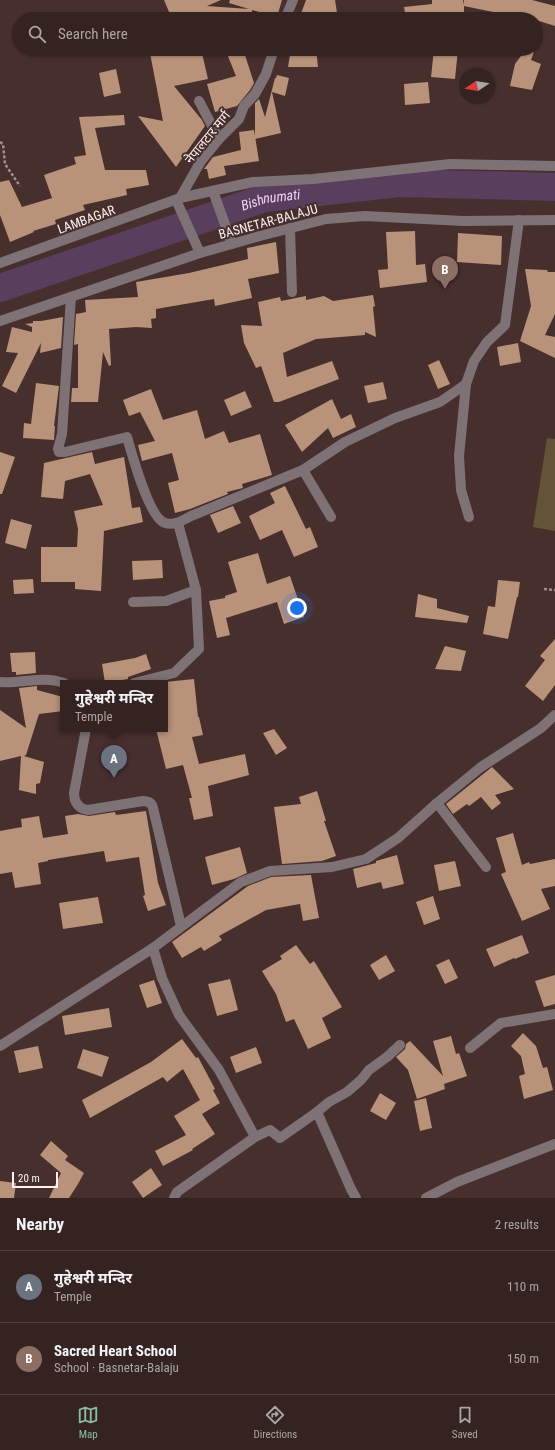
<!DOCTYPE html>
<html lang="en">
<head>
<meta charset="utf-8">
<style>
	:root { --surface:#352322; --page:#3d2b2a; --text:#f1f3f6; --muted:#aaa4a5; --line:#4f4040; --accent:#8abfa5 }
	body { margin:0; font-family:"Roboto Condensed","Noto Sans Devanagari",sans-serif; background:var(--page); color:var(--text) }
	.compass { position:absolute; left:459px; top:68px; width:36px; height:36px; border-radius:50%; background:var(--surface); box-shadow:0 1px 3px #0004; rotate:258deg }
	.scale { position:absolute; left:12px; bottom:10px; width:46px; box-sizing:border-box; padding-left:4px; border:2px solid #fef1f0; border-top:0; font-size:11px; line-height:14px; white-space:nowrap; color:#fef1f0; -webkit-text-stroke:3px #472f2e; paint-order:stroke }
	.you { position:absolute; left:297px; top:608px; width:14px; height:14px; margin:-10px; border:3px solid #fff; border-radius:50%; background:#1a73e8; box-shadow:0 0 0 6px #1a73e833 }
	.badge { display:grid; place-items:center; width:26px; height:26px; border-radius:50%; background:var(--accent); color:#fff; font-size:13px; font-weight:700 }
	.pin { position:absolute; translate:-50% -33px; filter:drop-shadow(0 1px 2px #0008) }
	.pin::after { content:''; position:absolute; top:21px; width:14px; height:12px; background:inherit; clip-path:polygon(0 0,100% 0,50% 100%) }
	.popup { position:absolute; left:60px; top:680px; width:108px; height:52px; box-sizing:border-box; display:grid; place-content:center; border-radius:0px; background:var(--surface); filter:drop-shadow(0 1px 3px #0005); font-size:13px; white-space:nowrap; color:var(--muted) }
	.popup b { font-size:15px; color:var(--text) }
	.popup::after { content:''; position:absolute; left:50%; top:100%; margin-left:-8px; border:8px solid transparent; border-top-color:var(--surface) }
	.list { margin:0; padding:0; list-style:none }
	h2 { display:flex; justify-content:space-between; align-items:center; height:52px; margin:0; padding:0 16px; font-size:17px }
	h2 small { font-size:13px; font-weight:400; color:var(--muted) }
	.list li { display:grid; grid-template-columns:26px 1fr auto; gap:12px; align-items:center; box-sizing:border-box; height:72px; padding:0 16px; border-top:1px solid var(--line) }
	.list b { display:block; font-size:15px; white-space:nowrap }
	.list p { margin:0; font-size:13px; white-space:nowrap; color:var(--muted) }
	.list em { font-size:13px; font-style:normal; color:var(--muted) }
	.icon { flex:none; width:22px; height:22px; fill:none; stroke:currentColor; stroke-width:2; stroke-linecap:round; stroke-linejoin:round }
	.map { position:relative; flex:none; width:555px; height:1198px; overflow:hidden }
	.search { position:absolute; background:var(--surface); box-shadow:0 1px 3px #0004; left:12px; right:12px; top:12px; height:44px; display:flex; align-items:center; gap:10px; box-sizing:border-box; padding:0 14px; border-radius:22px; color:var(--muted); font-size:15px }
	.sheet { height:196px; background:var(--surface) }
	nav { display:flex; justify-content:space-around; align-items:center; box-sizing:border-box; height:56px; border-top:1px solid var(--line); background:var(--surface); font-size:11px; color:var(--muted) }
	nav a { display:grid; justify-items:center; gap:2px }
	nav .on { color:var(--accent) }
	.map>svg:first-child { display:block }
</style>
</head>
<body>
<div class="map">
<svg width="555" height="1198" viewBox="0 0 555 1198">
	<rect width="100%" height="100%" fill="#472f2e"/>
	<!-- green -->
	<path fill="#635437" d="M547,438L555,439V531L533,527Z"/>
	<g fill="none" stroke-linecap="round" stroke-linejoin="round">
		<!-- river -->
		<path stroke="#593f5d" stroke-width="28" id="s1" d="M0,288L265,198L399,183L555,187"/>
	</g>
	<!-- building -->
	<g fill="#b9927a">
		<path d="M164,0H221L207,6L249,9L229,3L230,0H282L277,17L252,10L251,19H194L192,12L175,19H172Z"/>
		<path d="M306,0H335L338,19H299Z"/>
		<path d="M432,0H463L464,5V0H532L555,6V26L536,20V19L512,14V16L464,6V19H406L404,7L432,4Z"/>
		<path d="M169,49H201L208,79L174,86L202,120L205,126L176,167L138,116L163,121L150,53Z"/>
		<path d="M225,49H243L254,83L250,90L237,106L215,112L207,84L236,76Z"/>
		<path d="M291,49H316L318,67H288Z"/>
		<path d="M434,49H458L455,79L431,77Z"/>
		<path d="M526,49H535L531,60L541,64L532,90L510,86L515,64Z"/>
		<path d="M116,69L121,93L104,97L99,73Z"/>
		<path d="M277,75L289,78L285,96L272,92L281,133L255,139V103L259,99L265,117L275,78H276Z"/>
		<path d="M428,82L430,103L405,105L404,84Z"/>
		<path d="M124,115L125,125L95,128L105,170H146L149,185L126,189L127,195L83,205L85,210L55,220L56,224L33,231L34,232L10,242L0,215V182L9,180L22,207L52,198L44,175L76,164L74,157L86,155L79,117Z"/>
		<path d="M254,130L259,161L224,166L226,175L209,179L207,169H204L213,157L241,150L239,132Z"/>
		<path d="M415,231L416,265L425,264L427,282L380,288L378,270L388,269L386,232Z"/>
		<path d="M458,233L502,236L501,265L457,262Z"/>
		<path d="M276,242L279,273L248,279L252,298L215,306L214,299L156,309V318L151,319L152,328L136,327L109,329L111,365L109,366L103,352L98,402H71L72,388H78V344L74,345L76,314L86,312L85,300L138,297L136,282L189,273L248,259L247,248Z"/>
		<path d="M525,269L547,270L548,272H555V314L545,335L555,337V358L520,341L531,306Z"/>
		<path d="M373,295L375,306L373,307L376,337L365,332V335L316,339L283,353L287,377L332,361L339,379L279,402H274L261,366L256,368L244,343L241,325L262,326L258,302L280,297L281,301L306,296V300L324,296L333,301Z"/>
		<path d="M63,317L61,348L40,353L41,343L16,393L2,386L18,353L6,352L12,327L32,332V327L25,324L33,323V321H41Z"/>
		<path d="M518,343L521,362L500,366L497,347Z"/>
		<path d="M439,360L450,384L438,389L428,365Z"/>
		<path d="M383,382L387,399L368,403L364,386Z"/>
		<path d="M36,383L59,386L54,426H55L54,440L23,438L24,423L31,424Z"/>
		<path d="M151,389L163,420L197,410L205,439L224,431L229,443L260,434L272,475L242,484L243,488L227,492L228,494L190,509L175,513L168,483L179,480L172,453L142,461L138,445L155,441L140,412L129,416L123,400Z"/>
		<path d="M245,391L252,407L231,416L224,400Z"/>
		<path d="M332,399L341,419L351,414L356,427L333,438L328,428L302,452L285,425Z"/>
		<path d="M0,452L15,457L2,494H0Z"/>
		<path d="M92,452L95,464L124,457L132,508L140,507L143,522L104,531L101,591L75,589V582H41V547H77L78,529L74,511L103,505L90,474L65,481L63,499L41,497L44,463Z"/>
		<path d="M285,486L306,529L310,527L318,547L294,557L282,530L260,540L249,516L275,503L270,493Z"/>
		<path d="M233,506L241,523L218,533L210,515Z"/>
		<path d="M11,519L32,525L26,549L5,543Z"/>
		<path d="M258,553L267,584L290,576L304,617L284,624L277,602L226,618L230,635L217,638L209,601L225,598V596L237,592L228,562Z"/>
		<path d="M162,560L163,578L133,580L132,561Z"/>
		<path d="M33,579L34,593L14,594L13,580Z"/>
		<path d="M498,580L520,582L518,597H517L508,639L483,634L488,606L495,607Z"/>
		<path d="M418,594L437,599V608L469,616L467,623L415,617Z"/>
		<path d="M555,639V685L543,701L525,686L545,660L540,656Z"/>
		<path d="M445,646L466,651L461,671L435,669Z"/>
		<path d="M35,652L36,673L16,675V672H12L10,653Z"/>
		<path d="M146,654L151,669L128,677V679L105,683L102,664L135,658Z"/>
		<path d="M194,679L198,717H199L203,735L192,737L199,764L245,754L249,775L208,786L213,816L194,820L189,798H192L183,765L166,769L156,729H165V682Z"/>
		<path d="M37,686V690L63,697V711L39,714L26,755L24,756L44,762L40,783L36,784V794L19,790L21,756L0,761V710L26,728L19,688Z"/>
		<path d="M274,729L287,748L276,755L263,733Z"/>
		<path d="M492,767L514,789L495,795L501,803L492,810L481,797L469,806L467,804L453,814L446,804Z"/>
		<path d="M317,791L326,821H324L336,856L322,861L282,864L274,807L301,804L299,797Z"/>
		<path d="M146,811L158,883L166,905L148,911L143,896L145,895L139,857L106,862L104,851L48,860V861L38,863L41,884L15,888L12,872L0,874V831L22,827L21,819L39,816L43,838L68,834L65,816L78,814L89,816L115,812L116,815Z"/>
		<path d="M513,833L522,865L529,862L530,864L555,859V886L541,889L550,909L522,921L501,874L506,872L496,838Z"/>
		<path d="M240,847L247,873L234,879L212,885L205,857Z"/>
		<path d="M397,855L404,884L383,889L381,882L357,888L353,869L376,863V861Z"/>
		<path d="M455,861L461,886L439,891L434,865Z"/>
		<path d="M311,875L319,918L303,921L300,904L266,910L219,936L222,940L204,951L201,947L182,958L172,942L248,886L271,877Z"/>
		<path d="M433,896L440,919L424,925L416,902Z"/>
		<path d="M98,897L103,923L63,929L59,903Z"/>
		<path d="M522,935L529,953L515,959L514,958L494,967L486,949Z"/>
		<path d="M296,945L310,964L314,961L342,1007L322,1018L331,1038L308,1049L294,1019L286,1022L276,994L262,971L282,959L280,956Z"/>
		<path d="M386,955L395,971L379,980L370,965Z"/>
		<path d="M449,959L458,978L445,984L436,965Z"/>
		<path d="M555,975V1004L544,1007L535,981Z"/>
		<path d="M230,979L238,1010L217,1016L208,984Z"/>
		<path d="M154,980L162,1003L147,1008L139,985Z"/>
		<path d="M109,1008L112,1027L65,1035L62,1016Z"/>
		<path d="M523,1033L536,1046L543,1068L547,1067L553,1090L524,1099L519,1076L525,1074L521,1056L511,1046Z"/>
		<path d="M451,1036L456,1054L459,1053L467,1076L444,1084L445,1089L417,1099L408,1070L396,1057L405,1049L406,1044L410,1041L443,1076L433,1041Z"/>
		<path d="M182,1039L196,1058L198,1057L215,1089L213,1090L220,1103L202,1114L215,1134L192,1149L193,1150L163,1166L155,1151L186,1135L174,1116L200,1100L183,1069L167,1082L163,1077L90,1118L82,1100L151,1062Z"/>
		<path d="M38,1046L43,1068L19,1073L14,1051Z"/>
		<path d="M256,1047L262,1063L236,1073L230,1057Z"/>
		<path d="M83,1049L109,1057L102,1077L77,1068Z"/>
		<path d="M380,1093L396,1103L386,1120L370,1111Z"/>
		<path d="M426,1098L432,1128L420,1131L414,1101Z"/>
		<path d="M51,1141L68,1156L65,1160L84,1173L78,1184L69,1198H49L61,1173L40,1155Z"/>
		<path d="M151,1168L162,1185L143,1198L132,1182Z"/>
		<path d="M0,1181L16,1183L14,1198H0Z"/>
	</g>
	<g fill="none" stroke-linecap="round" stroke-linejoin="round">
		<!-- path -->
		<g stroke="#a18e8d" stroke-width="2.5" stroke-dasharray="3 2" stroke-linecap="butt">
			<path d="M0,142L3,144L5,164L20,186"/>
			<path d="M544,589L555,590"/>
		</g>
		<!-- minor -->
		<g stroke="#7e7277" stroke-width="10">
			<path d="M285,19L293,0"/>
			<path d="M199,101L219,139"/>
			<path d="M213,191L232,244"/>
			<path d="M180,198L201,161L219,139L239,119L244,106L255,94L266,74L274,49"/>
			<path d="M176,200L200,253"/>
			<path d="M290,228L292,292"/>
			<path d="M0,263L180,198L253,182L313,179L450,164L555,166"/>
			<path d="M71,297L62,434L58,449L59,452H65L127,437C132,454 149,518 165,523C175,526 183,520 191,516L303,470L345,442L395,418L440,402L466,384L474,361L487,342L505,325L519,220"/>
			<path d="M0,321L200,253L260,236L326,219L365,216L463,221L555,220"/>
			<path d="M466,384L459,456L461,490L469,517"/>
			<path d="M303,470L331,517"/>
			<path d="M133,602L166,601L196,590"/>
			<path d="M0,682C21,684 43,675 64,683"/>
			<path d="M134,683L174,673L199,649L196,590L178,523"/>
			<path d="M86,729L74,793C74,803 79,809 88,810L143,801C148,801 152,803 153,808L181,926"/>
			<path d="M437,803L486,867"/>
			<path d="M153,948L162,978L179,1015L219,1070L255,1137L177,1192L174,1198"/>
			<path d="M0,1046L153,948L241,882L270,871L332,867L366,859L398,838L437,803L481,767L541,728L555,715"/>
			<path d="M470,1048L501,1023L555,1014"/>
			<path d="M317,1112L351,1189L356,1198"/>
			<path d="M255,1137L270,1130L280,1138L317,1112L329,1102L347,1092L361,1080L369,1070L387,1057L400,1045"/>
			<path d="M426,1198L457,1182L555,1144"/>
		</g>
	</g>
	<g text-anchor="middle" stroke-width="4" stroke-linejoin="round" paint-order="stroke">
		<!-- street labels -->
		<g font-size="13" fill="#fef1f0" stroke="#472f2e">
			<text transform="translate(207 137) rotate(-51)" y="5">नेपालटार मार्ग</text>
			<text transform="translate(86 219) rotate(-20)" y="5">LAMBAGAR</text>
			<text transform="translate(268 221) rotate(-15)" y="5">BASNETAR-BALAJU</text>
		</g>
		<!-- water labels -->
		<g font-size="14" font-style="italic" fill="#f4cef9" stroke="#472f2e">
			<text dy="5" stroke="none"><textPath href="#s1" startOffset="285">Bishnumati</textPath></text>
		</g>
	</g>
</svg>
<svg class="compass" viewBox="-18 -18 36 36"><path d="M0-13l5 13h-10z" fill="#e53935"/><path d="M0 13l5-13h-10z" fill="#aaa4a5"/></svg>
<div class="scale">20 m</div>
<div class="you"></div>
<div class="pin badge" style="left:114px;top:778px;background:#6b7280">A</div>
<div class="popup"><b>गुहेश्वरी मन्दिर</b>Temple</div>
<div class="pin badge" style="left:445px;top:289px;background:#8d6e63">B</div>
<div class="search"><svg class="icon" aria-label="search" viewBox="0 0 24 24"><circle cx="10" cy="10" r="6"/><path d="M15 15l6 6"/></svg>Search here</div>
</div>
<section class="sheet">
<h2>Nearby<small>2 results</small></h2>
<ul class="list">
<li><span class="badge" style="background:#6b7280">A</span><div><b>गुहेश्वरी मन्दिर</b><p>Temple</p></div><em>110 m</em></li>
<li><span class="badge" style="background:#8d6e63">B</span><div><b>Sacred Heart School</b><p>School · Basnetar-Balaju</p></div><em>150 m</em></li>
</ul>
</section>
<nav>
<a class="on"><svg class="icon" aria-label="map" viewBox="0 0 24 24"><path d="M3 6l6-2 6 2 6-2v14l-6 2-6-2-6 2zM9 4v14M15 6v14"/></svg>Map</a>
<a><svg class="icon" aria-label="directions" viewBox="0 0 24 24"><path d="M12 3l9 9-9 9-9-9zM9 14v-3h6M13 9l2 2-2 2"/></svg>Directions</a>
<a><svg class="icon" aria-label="saved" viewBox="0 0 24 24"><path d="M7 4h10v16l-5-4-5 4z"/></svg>Saved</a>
</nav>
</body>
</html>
